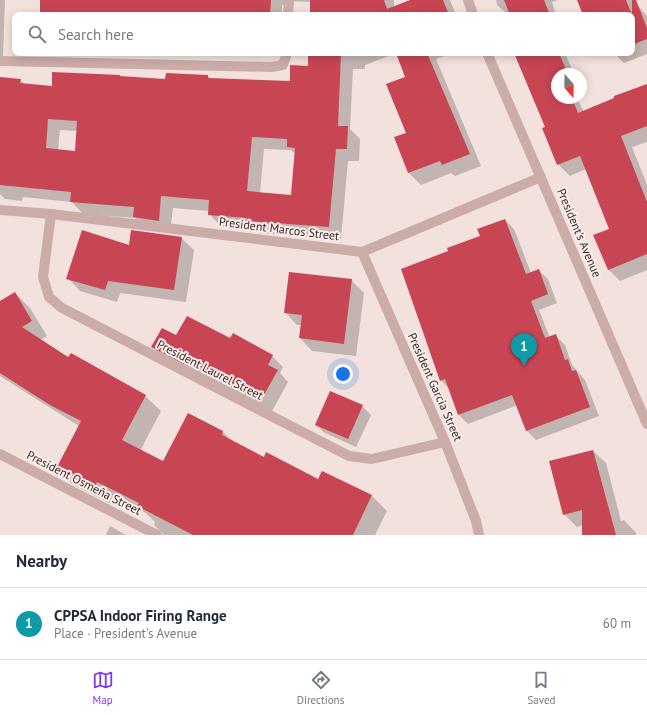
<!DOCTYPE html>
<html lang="en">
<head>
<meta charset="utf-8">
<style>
	:root { --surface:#fff; --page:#f6f6f7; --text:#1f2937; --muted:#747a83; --line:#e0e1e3; --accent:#7c3aed }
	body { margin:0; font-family:"PT Sans",sans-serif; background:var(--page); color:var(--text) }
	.compass { position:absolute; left:551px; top:68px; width:36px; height:36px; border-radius:50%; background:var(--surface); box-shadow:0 2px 10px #0003; rotate:160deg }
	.you { position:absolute; left:343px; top:374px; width:14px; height:14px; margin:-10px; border:3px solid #fff; border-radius:50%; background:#1a73e8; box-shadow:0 0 0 6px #1a73e833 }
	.badge { display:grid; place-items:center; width:26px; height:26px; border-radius:50%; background:var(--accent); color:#fff; font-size:13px; font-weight:700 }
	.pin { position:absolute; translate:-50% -33px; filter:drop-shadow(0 1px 2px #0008) }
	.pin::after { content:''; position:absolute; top:21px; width:14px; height:12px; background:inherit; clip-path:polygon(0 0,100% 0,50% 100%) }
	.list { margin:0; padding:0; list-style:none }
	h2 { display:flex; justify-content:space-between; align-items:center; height:52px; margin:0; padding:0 16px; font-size:17px }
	h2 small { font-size:13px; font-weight:400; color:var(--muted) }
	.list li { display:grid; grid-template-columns:26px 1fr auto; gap:12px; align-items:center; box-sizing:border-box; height:72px; padding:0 16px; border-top:1px solid var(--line) }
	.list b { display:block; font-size:15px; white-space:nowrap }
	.list p { margin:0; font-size:13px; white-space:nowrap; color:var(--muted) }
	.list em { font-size:13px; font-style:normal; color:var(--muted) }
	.icon { flex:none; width:22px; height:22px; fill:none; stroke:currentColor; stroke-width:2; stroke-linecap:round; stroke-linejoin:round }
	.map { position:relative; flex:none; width:647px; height:535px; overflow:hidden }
	.search { position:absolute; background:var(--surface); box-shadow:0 2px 10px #0003; left:12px; right:12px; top:12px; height:44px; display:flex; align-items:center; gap:10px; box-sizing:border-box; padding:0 14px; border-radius:8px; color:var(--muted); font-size:15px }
	.sheet { height:124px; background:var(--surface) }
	nav { display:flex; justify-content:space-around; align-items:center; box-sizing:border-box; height:56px; border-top:1px solid var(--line); background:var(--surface); font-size:11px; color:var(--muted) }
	nav a { display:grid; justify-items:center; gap:2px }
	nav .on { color:var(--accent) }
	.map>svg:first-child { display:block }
</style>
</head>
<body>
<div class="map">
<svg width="647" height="535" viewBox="0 0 647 535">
	<rect width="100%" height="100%" fill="#f3e1dd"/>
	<!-- shadow -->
	<g fill="#0003" fill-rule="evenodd">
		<path d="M0,0H5L3,58H0Z"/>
		<path d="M41,0H394V7L412,0H450L456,15H311V2L288,1V5H282V15H41Z"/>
		<path d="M496,0H558L552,2L556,15H508L497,5Z"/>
		<path d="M578,0H633L647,16V54L624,63L614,53H632V15H584Z"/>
		<path d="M309,53H396L365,65V69H353L350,129L360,139L359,161H348L341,239L260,233L256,230L221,226L209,214V211L173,208L170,232L146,229L135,218L83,214L72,202L23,197L22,201L5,199L0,194V78L20,80L25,84L52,87L53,74L120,76L122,77L166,80L208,76L211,79L291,82L309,67ZM60,130L77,131L76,152L58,150ZM264,149L291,150L296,155L292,196L260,193Z"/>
		<path d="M397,53H452L436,59L481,166L455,176L451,173L421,185L409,173L396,138L407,134L406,77Z"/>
		<path d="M521,53H565L574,74H557V98H577L584,112L647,85V142L632,147L647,185V270L620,281L608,269L611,229L586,169L570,176L558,164Z"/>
		<path d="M505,220L514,229L531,273L538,270L548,279L557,303L539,310L550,338L555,335L565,345L572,365L585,380L599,416L536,440L527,431L518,405L468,424L459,415L449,389L441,380L449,251L481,237Z"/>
		<path d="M181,238L194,250L186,302L120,293L117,302L80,291L68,278L130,246Z"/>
		<path d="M351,280L364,293L356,356L312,351L300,338L301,325H297L285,312Z"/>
		<path d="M15,293L30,308L47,336L40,340L69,358L145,396L161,411L140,451L163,463L188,414L223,432L232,441L265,458L319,480L323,472L372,496L387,511L375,535H164L154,525L155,522L146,513L113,496L109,503L72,484L57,468L79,426L0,376V302Z"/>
		<path d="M177,337L272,356L283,367L280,373L288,382L271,413L163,358L152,346Z"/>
		<path d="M362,406L371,415L356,447L325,433L316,425Z"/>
		<path d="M593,451L606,463L621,521L624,520L636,533V535H583V525L577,527L564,514Z"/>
		<path d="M110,526L126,535H106Z"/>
	</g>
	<!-- building -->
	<g fill="#c84654" fill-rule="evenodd">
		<path d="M40,0H271L270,15H40Z"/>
		<path d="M310,0H384L387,9L410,0H443L449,15H310Z"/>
		<path d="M504,0H544L550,15H510Z"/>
		<path d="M577,0H626L632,15V0H636L647,28V39L632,45V15H583Z"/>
		<path d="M308,53H341L338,126H348L347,149H336L329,227L246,221L247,218L208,215L209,200L161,196L159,221L133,217L134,207L70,202L71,192L0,185V77L21,79L20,83L52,86V72L120,75V76L165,79L166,73L208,75V78L290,81V65L308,66ZM48,119L77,121L75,151L46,148ZM252,137L287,139V147L295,148L291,195L247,191Z"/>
		<path d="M396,53H427L470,154L442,165L440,161L408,173L394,137L406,133L386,84L405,77Z"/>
		<path d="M514,53H559L568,74H557V98H572L578,113L614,98V96L647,84V126L621,136L647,202V254L608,270L593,235L609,229L580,156L557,165L542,128L545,127Z"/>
		<path d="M505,219L526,274L539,269L548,294L531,301L545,338L556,334L565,360L568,359L572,371L576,370L590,407L526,431L512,395L458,415L445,379L440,381L401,269L448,251L447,248L480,236L477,229Z"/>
		<path d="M82,230L129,245L131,230L182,237L174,290L108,281L105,290L66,279Z"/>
		<path d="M289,272L352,279L344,344L299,338L302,315L284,313Z"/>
		<path d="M15,292L32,321L22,327L68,357L71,353L146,395L122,440L163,461L188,413L223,431L222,435L264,457L266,452L318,479L322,471L372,495L353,535H193L137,506L139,503L97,482L94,488L56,469L81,421L50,405L0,373V301Z"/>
		<path d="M187,316L230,338L233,333L273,355L268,365L278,370L260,402L189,364L188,366L151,347L162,328L176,335Z"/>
		<path d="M330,391L363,405L348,439L315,425Z"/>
		<path d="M593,450L616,535H582V510L563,515L549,461Z"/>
	</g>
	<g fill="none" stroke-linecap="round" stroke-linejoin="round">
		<!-- minor -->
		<g stroke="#cbaca8" stroke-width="10">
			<path d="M468,0L473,15"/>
			<path d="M288,15L289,0"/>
			<path d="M487,53L647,424"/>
			<path d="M0,61L272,67L283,65L287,53"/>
			<path d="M0,210L51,214L362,252L541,177"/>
			<path d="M51,214L43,277L49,297L62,308L349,456L372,459L445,442"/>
			<path d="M362,252L445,442L476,521L479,535"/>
			<path d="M0,454L157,535"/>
		</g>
	</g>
	<g text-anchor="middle" stroke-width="4" stroke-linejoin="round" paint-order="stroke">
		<!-- street labels -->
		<g font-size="12" fill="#382929" stroke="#faedea">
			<text transform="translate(279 229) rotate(7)" y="4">President Marcos Street</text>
			<text transform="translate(579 233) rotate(67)" y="4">President's Avenue</text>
			<text transform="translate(210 370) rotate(27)" y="4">President Laurel Street</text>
			<text transform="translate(435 387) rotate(66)" y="4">President Garcia Street</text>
			<text transform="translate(84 483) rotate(27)" y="4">President Osmeña Street</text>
		</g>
	</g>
</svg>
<svg class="compass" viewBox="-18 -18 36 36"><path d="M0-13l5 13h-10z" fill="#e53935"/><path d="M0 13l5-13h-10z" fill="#747a83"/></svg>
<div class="you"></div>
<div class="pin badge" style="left:524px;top:366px;background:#0f9aa8">1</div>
<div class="search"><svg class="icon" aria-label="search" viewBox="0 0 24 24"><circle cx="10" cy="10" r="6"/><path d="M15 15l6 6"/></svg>Search here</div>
</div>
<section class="sheet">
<h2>Nearby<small></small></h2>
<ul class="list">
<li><span class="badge" style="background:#0f9aa8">1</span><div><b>CPPSA Indoor Firing Range</b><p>Place · President's Avenue</p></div><em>60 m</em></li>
</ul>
</section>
<nav>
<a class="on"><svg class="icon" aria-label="map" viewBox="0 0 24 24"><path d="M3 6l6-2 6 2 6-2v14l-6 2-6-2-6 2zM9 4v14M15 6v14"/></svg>Map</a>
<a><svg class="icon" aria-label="directions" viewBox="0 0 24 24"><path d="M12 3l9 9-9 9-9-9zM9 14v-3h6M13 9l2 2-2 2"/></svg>Directions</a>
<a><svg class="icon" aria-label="saved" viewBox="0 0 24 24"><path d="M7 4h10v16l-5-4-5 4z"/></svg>Saved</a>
</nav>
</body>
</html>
